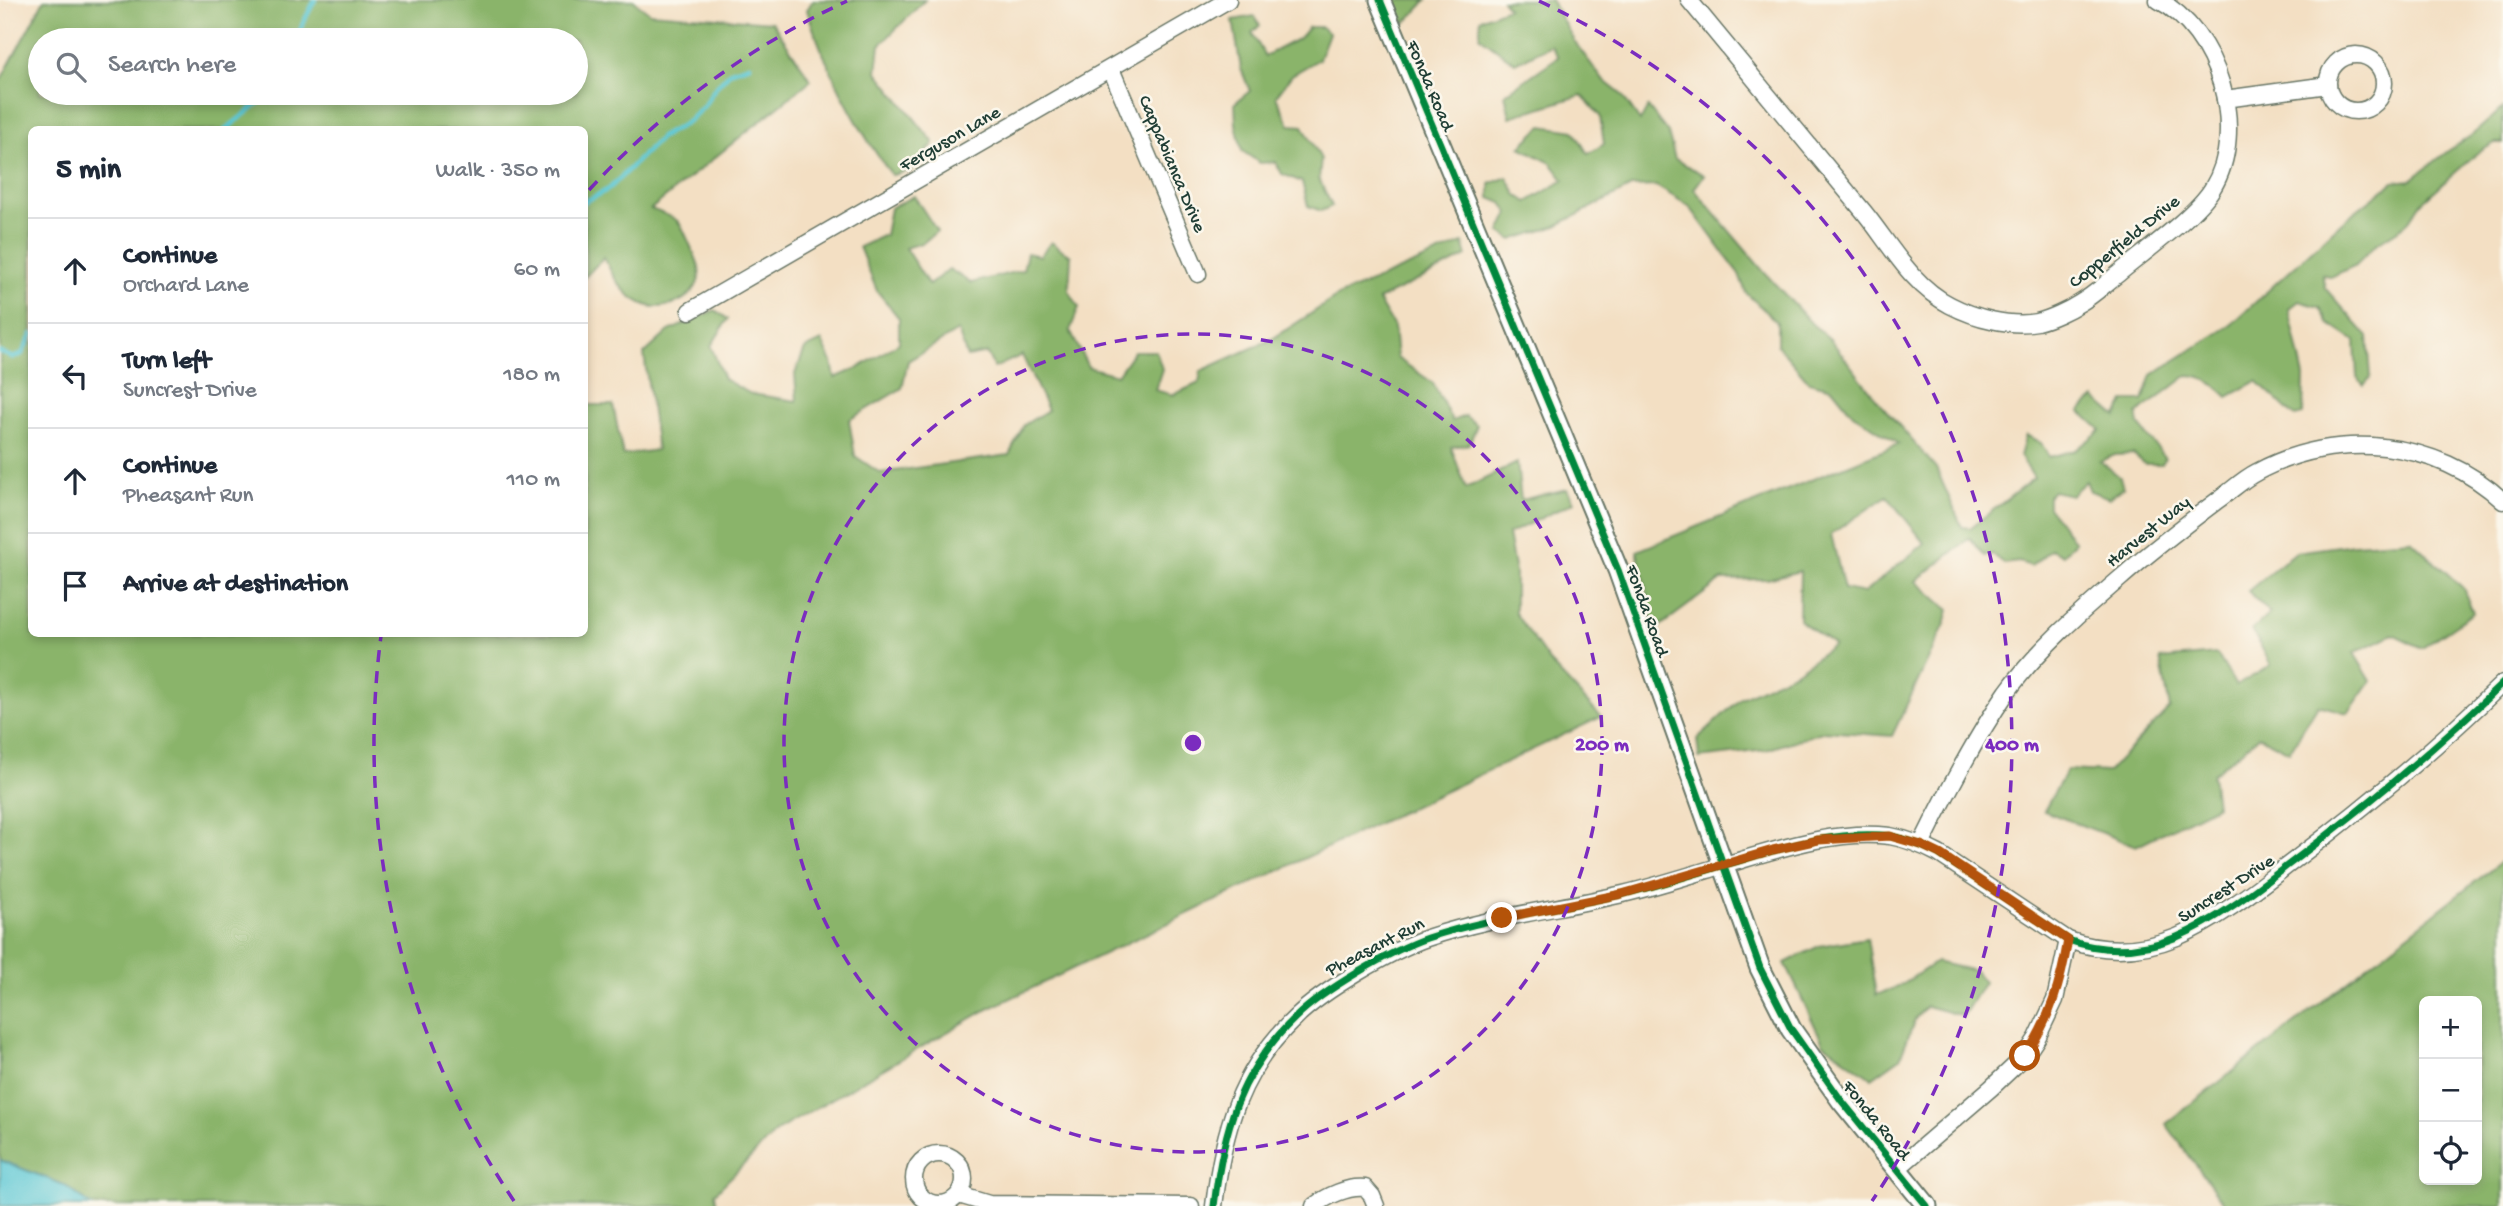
<!DOCTYPE html>
<html lang="en">
<head>
<meta charset="utf-8">
<style>
	:root { --surface:#fff; --page:#f6f6f7; --text:#1f2937; --muted:#747a83; --line:#e0e1e3 }
	body { margin:0; font-family:"Gochi Hand",sans-serif; background:var(--page); color:var(--text) }
	.controls { position:absolute; right:21px; bottom:21px; display:grid; overflow:hidden; border-radius:10px; box-shadow:0 4px 10px #0003 }
	.controls button { width:63px; height:63px; display:grid; place-items:center; padding:0; border:0; border-bottom:2px solid var(--line); background:var(--surface); color:var(--text); font:35px sans-serif }
	.stop { position:absolute; width:21px; height:21px; margin:-16px; border:5px solid #b45309; border-radius:50%; background:#fff }
	.stop.end { background:#b45309; border-color:#fff; box-shadow:0 2px 7px #0008 }
	.list { margin:0; padding:0; list-style:none }
	h2 { display:flex; justify-content:space-between; align-items:center; height:91px; margin:0; padding:0 28px; font-size:30px }
	h2 small { font-size:23px; font-weight:400; color:var(--muted) }
	.list li { display:grid; grid-template-columns:46px 1fr auto; gap:21px; align-items:center; box-sizing:border-box; height:105px; padding:0 28px; border-top:2px solid var(--line) }
	.list b { display:block; font-size:26px; white-space:nowrap }
	.list p { margin:0; font-size:23px; white-space:nowrap; color:var(--muted) }
	.list em { font-size:23px; font-style:normal; color:var(--muted) }
	.icon { flex:none; width:38px; height:38px; fill:none; stroke:currentColor; stroke-width:2; stroke-linecap:round; stroke-linejoin:round }
	.map { position:relative; flex:none; width:2503px; height:1206px; overflow:hidden }
	.search { position:absolute; background:var(--surface); box-shadow:0 4px 10px #0003; left:28px; top:28px; width:560px; height:77px; display:flex; align-items:center; gap:18px; box-sizing:border-box; padding:0 24px; border-radius:38px; color:var(--muted); font-size:26px }
	.panel { position:absolute; background:var(--surface); box-shadow:0 4px 10px #0003; left:28px; top:126px; width:560px; height:511px; border-radius:10px }
	.map>svg:first-child { display:block }
</style>
</head>
<body>
<div class="map">
<svg width="2503" height="1206" viewBox="0 0 2503 1206">
	<rect width="100%" height="100%" fill="#fbf7ec"/>
	<filter id="ink" filterUnits="userSpaceOnUse"><feTurbulence type="fractalNoise" baseFrequency=".0143" numOctaves="2"/><feDisplacementMap in="SourceGraphic" scale="14" xChannelSelector="R" yChannelSelector="G"/><feConvolveMatrix kernelMatrix="1 2 1 2 8 2 1 2 1" color-interpolation-filters="sRGB"/></filter>
	<filter id="wash" filterUnits="userSpaceOnUse"><feTurbulence type="fractalNoise" baseFrequency=".00686" numOctaves="4" result="noise"/><feDisplacementMap in="SourceGraphic" scale="28" xChannelSelector="R" yChannelSelector="G"/><feGaussianBlur stdDeviation="1.57" result="paint"/><feColorMatrix in="noise" values="0 0 0 0 0 0 0 0 0 0 0 0 0 0 0 0 0 1.4 0 .05"/><feComposite in="paint" operator="in"/></filter>
	<g filter="url(#wash)">
		<rect width="100%" height="100%" fill="#f3dfc3"/>
		<!-- forest -->
		<g fill="#8ab46b" stroke="#547850" stroke-width="2" fill-rule="evenodd">
			<path d="M44,0H633L650,13L772,22L811,80L651,209C681,220 678,217 691,247C694,254 698,261 699,268C704,297 664,315 641,303C622,294 612,275 604,257L585,277L584,130H32V634H584L585,405H613L623,455L657,450L644,354L669,331L715,310L728,319L711,346L724,379L751,394L797,401L795,374L805,349L822,341L832,362L835,378L858,368L899,343V318L877,291L859,247L885,235L890,208L914,196L937,231L924,242L905,248L929,285L949,269L971,283L1023,270L1027,253L1040,256L1051,242L1071,256L1069,291L1079,307L1070,331L1088,367L1117,375L1134,351H1156L1162,369L1155,390L1173,395L1199,383L1201,371L1272,339L1338,296L1463,243L1467,256L1378,300L1394,327L1397,358L1433,383L1452,421L1465,416L1477,425L1469,444L1451,447L1466,488L1517,463L1521,500L1567,489L1574,502L1508,534L1515,573V613L1552,665L1601,717L984,1011L778,1130L715,1193L717,1206H92L64,1185L0,1160V81ZM40,40H576V93H40ZM958,331L967,357L987,353L994,368L1022,355L1048,410L1024,425L1009,455L880,473L855,456L849,420L902,388L908,361Z"/>
			<path d="M813,0H925L880,45L877,72L934,143L912,170L892,175C859,133 823,62 807,10Z"/>
			<path d="M1394,0H1427L1404,24Z"/>
			<path d="M1502,0H1551L1574,41L1603,80L1622,95L1640,121L1648,107L1668,133L1675,159L1704,175L1694,189L1764,272L1812,324L1830,339L1878,401L1936,468L1962,527L1970,528L2034,478L2020,456L2026,435L2041,443L2049,457L2076,450L2101,430L2080,411L2095,398L2117,417L2124,401H2143L2152,375L2231,325L2343,221L2393,182L2411,180L2448,151L2472,135L2503,108V143H2495L2476,154L2421,203L2407,224L2376,244L2354,266L2331,277L2322,274L2325,288L2368,337L2371,377L2364,385L2357,377L2355,341L2328,323L2320,307L2299,301L2289,309L2304,377L2303,415L2295,417L2257,381L2228,397C2217,386 2204,375 2188,375L2137,414L2139,425L2165,458L2162,464H2145L2133,454L2115,455L2100,461L2120,477L2123,488L2109,498L2090,491L2086,481L2071,495L2053,491L2048,496V507L2075,542L2063,555L2051,549L2031,566L2019,562L2004,564L1992,554L1985,556L1970,538L1916,581L1949,610L1945,624L1892,736L1825,731L1766,750L1699,758L1697,739L1741,698L1797,671L1834,645L1799,620L1800,571L1767,579L1722,580L1656,629L1637,551L1899,444L1853,414L1832,388L1809,382L1777,345V322L1746,293L1739,274L1689,206L1656,186L1631,187L1556,226L1512,240L1500,232L1509,213L1502,203L1490,198V184L1507,177L1516,194L1527,202L1564,180L1551,163L1520,147L1542,126L1574,131L1588,154L1604,144L1600,116L1582,95L1510,117L1505,94L1558,57L1551,45L1515,63L1480,37V19L1508,8ZM1887,496L1925,543L1864,593L1844,589L1831,534Z"/>
			<path d="M1254,16L1260,25L1252,33L1265,56L1298,39L1309,27H1321L1329,33L1319,59L1292,75L1276,96L1290,125L1303,126L1321,159L1319,179L1332,206L1321,211L1308,206L1302,182L1282,174L1276,162L1260,163L1242,151L1236,124L1235,103L1250,91L1241,69L1233,20Z"/>
			<path d="M2411,540L2463,588L2473,613L2422,648L2393,634L2354,653L2371,681L2348,713L2318,705L2289,752L2259,736L2212,775L2216,806L2136,846L2044,811L2067,770L2108,772L2170,708L2160,659L2217,654L2236,686L2271,665L2252,630L2270,613L2248,591L2296,552L2354,544Z"/>
			<path d="M2503,860V1206H2226L2166,1124ZM2424,1001H2477V1180H2424Z"/>
			<path d="M1867,938L1876,995L1898,987L1936,962L1975,971L1984,982L1963,1016L1926,1006L1915,1019L1900,1058L1872,1078L1823,1043L1785,963L1819,946Z"/>
		</g>
		<!-- water -->
		<path fill="#5cc8d5" stroke="#3e8284" stroke-width="2" d="M0,1160L64,1185L92,1206H0Z"/>
		<g fill="none" stroke-linecap="round" stroke-linejoin="round">
			<!-- stream -->
			<g stroke="#5cc8d5" stroke-width="4.5">
				<path d="M297,40L303,23L315,0"/>
				<path d="M225,130L271,93"/>
				<path d="M584,202L609,189L661,137L686,123L703,107L715,88L731,71L750,65"/>
				<path d="M0,352L13,358L22,354L32,334"/>
			</g>
		</g>
	</g>
	<g filter="url(#ink)">
		<g fill="none" stroke-linecap="round" stroke-linejoin="round">
			<defs>
				<g id="minor">
					<path d="M1689,0C1748,71 1806,142 1864,212C1890,244 1912,286 1950,305C1975,318 2009,327 2037,322C2050,319 2069,310 2080,303C2094,295 2106,283 2118,274C2143,253 2196,215 2212,189C2249,130 2218,31 2158,0"/>
					<circle cx="2356" cy="83" r="28"/>
					<path d="M1111,69L1198,274"/>
					<path d="M2225,99L2328,85"/>
					<path d="M690,311L1228,0"/>
					<path d="M1921,845C1947,792 1974,740 2007,692C2041,645 2087,607 2131,569C2159,545 2189,522 2218,500C2231,491 2243,479 2257,472C2336,429 2437,439 2503,501"/>
					<circle cx="939" cy="1179" r="25"/>
					<path d="M1898,1168L1991,1088L2025,1056L2037,1038L2055,1000L2068,940"/>
					<path d="M959,1195L989,1204L1191,1206"/>
					<path d="M1214,1206C1223,1131 1239,1071 1296,1017C1322,991 1392,950 1427,938C1490,917 1557,909 1623,894C1657,886 1691,875 1724,865C1776,850 1835,829 1890,836C1907,839 1924,846 1939,854L2068,940C2105,953 2140,952 2177,937C2217,920 2254,891 2288,865C2363,809 2436,748 2503,683"/>
					<path d="M1314,1206C1327,1196 1348,1186 1365,1188L1372,1196L1376,1206"/>
				</g>
				<path id="tertiary" d="M1380,0L1618,570L1760,968L1791,1029L1841,1100L1927,1206"/>
			</defs>
			<!-- minor casing -->
			<use href="#minor" stroke="#697666" stroke-width="19"/>
			<!-- tertiary casing -->
			<use href="#tertiary" stroke="#697666" stroke-width="23"/>
			<!-- minor -->
			<use href="#minor" stroke="#fff" stroke-width="16"/>
			<!-- tertiary -->
			<use href="#tertiary" stroke="#fff" stroke-width="19"/>
			<defs>
				<g id="cycleway">
					<path d="M1380,0L1618,570L1760,968L1791,1029L1841,1100L1927,1206"/>
					<path d="M1214,1206C1223,1131 1239,1071 1296,1017C1322,991 1392,950 1427,938C1490,917 1557,909 1623,894C1657,886 1691,875 1724,865C1776,850 1835,829 1890,836C1907,839 1924,846 1939,854L2068,940C2105,953 2140,952 2177,937C2217,920 2254,891 2288,865C2363,809 2436,748 2503,683"/>
				</g>
			</defs>
			<!-- cycleway casing -->
			<use href="#cycleway" stroke="#fbf7ec" stroke-width="11"/>
			<!-- cycleway -->
			<use href="#cycleway" stroke="#00873e" stroke-width="7"/>
		</g>
	</g>
	<g fill="none" stroke-linecap="round" stroke-linejoin="round" filter="url(#ink)">
		<!-- route -->
		<path stroke="#b45309" stroke-width="9" d="M1502,918L1622,894L1773,850L1818,840L1890,836L1921,845L1940,854L2068,940C2061,982 2050,1020 2025,1056"/>
	</g>
	<!-- distance rings -->
	<g fill="none" stroke="#7b2cbf" stroke-width="3.5" stroke-dasharray="12 9">
		<circle cx="1193" cy="743" r="409"/>
		<path d="M514 1201A819 819 0 0 1 381 636M589 190A819 819 0 0 1 847 1M1539 1A819 819 0 0 1 1872 1201"/>
	</g>
	<g text-anchor="middle" stroke-width="5" stroke-linejoin="round" paint-order="stroke">
		<!-- street labels -->
		<g font-size="19" fill="#1f3d34" stroke="#fbf7ec">
			<text transform="translate(1432 85) rotate(67)" y="7">Fonda Road</text>
			<text transform="translate(949 137) rotate(-30)" y="7">Ferguson Lane</text>
			<text transform="translate(1174 163) rotate(67)" y="7">Cappabianca Drive</text>
			<text transform="translate(2123 240) rotate(-39)" y="7">Copperfield Drive</text>
			<text transform="translate(2147 530) rotate(-39)" y="7">Harvest Way</text>
			<text transform="translate(1649 610) rotate(70)" y="7">Fonda Road</text>
			<text transform="translate(2225 887) rotate(-33)" y="7">Suncrest Drive</text>
			<text transform="translate(1374 945) rotate(-27)" y="7">Pheasant Run</text>
			<text transform="translate(1878 1119) rotate(51)" y="7">Fonda Road</text>
		</g>
	</g>
	<circle cx="1193" cy="743" r="10" fill="#7b2cbf" stroke="#fbf7ec" stroke-width="3.5"/>
	<g font-size="21" text-anchor="middle" font-weight="bold" fill="#7b2cbf" stroke="#fbf7ec" stroke-width="5" stroke-linejoin="round" paint-order="stroke">
		<text x="1602" y="750">200 m</text>
		<text x="2012" y="750">400 m</text>
	</g>
</svg>
<div class="controls">
<button>+</button>
<button>−</button>
<button><svg class="icon" aria-label="locate" viewBox="0 0 24 24"><circle cx="12" cy="12" r="6"/><path d="M12 2v4M12 18v4M2 12h4M18 12h4"/></svg></button>
</div>
<div class="stop" style="left:2025px;top:1056px"></div>
<div class="stop end" style="left:1502px;top:918px"></div>
<div class="search"><svg class="icon" aria-label="search" viewBox="0 0 24 24"><circle cx="10" cy="10" r="6"/><path d="M15 15l6 6"/></svg>Search here</div>
<section class="panel">
<h2>5 min<small>Walk · 350 m</small></h2>
<ul class="list">
<li><svg class="icon" aria-label="ahead" viewBox="0 0 24 24"><path d="M12 20V5M6 11l6-6 6 6"/></svg><div><b>Continue</b><p>Orchard Lane</p></div><em>60 m</em></li>
<li><svg class="icon" aria-label="left" viewBox="0 0 24 24"><path d="M17 20v-9H6M10 6l-5 5 5 5"/></svg><div><b>Turn left</b><p>Suncrest Drive</p></div><em>180 m</em></li>
<li><svg class="icon" aria-label="ahead" viewBox="0 0 24 24"><path d="M12 20V5M6 11l6-6 6 6"/></svg><div><b>Continue</b><p>Pheasant Run</p></div><em>110 m</em></li>
<li><svg class="icon" aria-label="arrive" viewBox="0 0 24 24"><path d="M6 21V4h12l-3 4 3 4H6"/></svg><div><b>Arrive at destination</b></div></li>
</ul>
</section>
</div>
</body>
</html>
